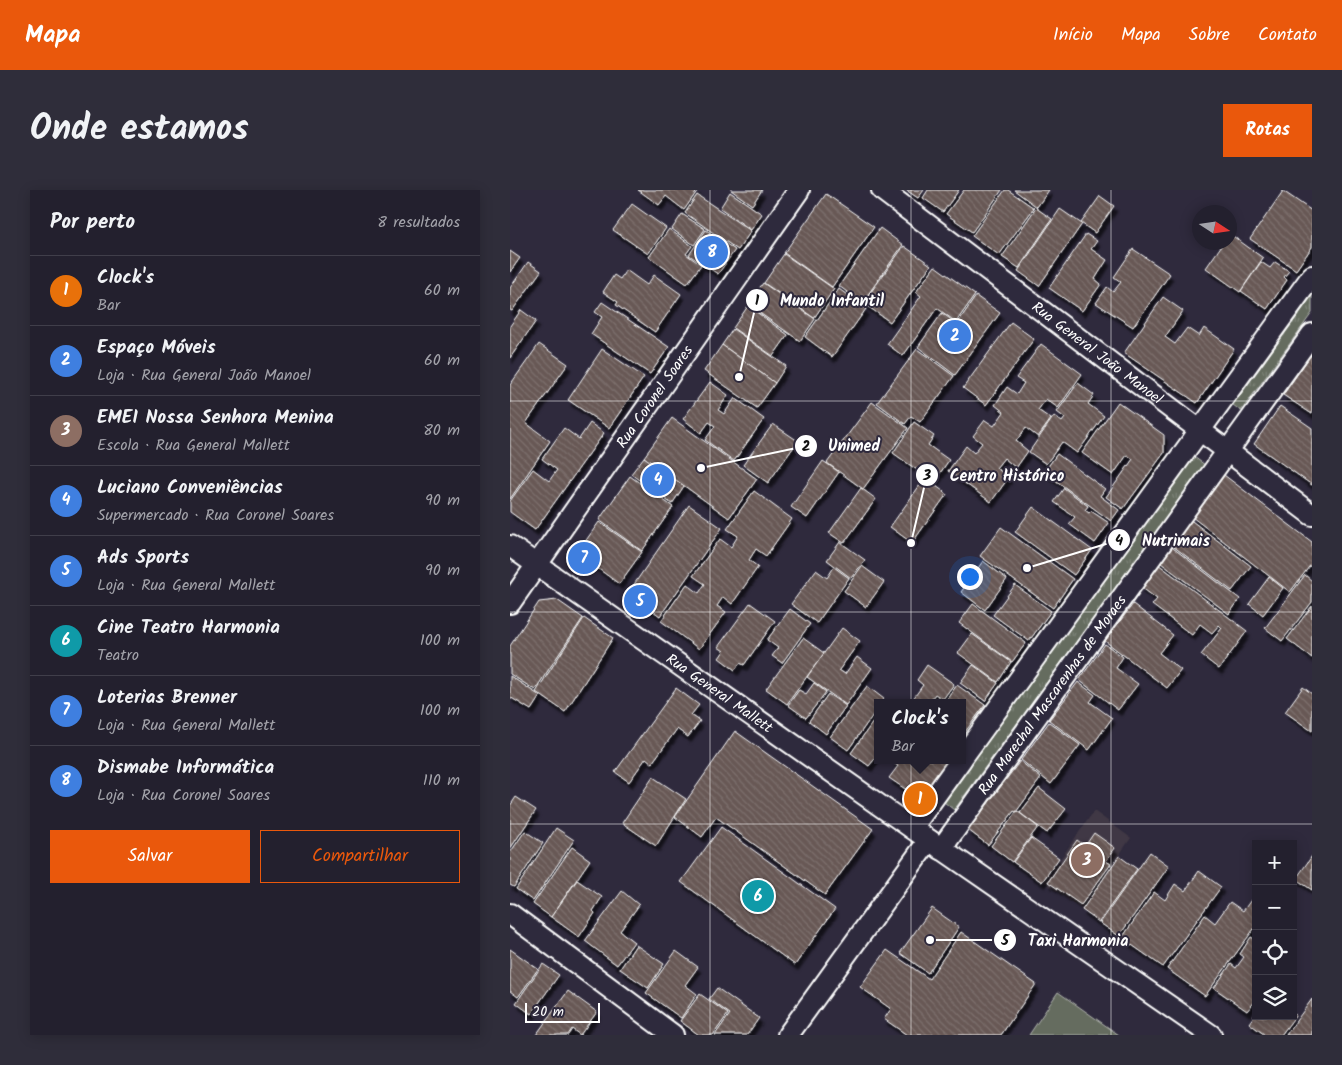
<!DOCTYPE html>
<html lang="pt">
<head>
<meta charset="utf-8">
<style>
	:root { --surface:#23202e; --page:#2f2d3a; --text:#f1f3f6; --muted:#a3a3aa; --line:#403e4a; --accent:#ea580c }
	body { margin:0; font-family:Kalam,sans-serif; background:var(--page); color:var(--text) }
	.controls { position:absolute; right:15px; bottom:15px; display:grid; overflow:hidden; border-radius:0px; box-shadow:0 2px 12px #0003 }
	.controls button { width:45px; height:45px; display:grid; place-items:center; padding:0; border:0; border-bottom:1px solid var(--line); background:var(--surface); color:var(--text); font:25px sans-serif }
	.compass { position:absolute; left:682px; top:15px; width:45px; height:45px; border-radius:50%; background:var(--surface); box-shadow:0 2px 12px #0003; rotate:102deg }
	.scale { position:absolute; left:15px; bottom:12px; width:75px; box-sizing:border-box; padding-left:5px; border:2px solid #fff; border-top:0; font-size:14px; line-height:18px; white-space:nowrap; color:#fff; -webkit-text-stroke:4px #2f2a3d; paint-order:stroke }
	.you { position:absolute; left:459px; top:386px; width:18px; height:18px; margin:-12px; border:4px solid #fff; border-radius:50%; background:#1a73e8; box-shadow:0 0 0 8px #1a73e833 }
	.badge { display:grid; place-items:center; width:32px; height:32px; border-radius:50%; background:var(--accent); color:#fff; font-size:16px; font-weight:700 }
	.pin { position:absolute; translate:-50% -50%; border:2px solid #fff; box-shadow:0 1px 5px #0006 }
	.popup { position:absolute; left:364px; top:509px; width:92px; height:65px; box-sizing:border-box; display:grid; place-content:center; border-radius:0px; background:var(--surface); filter:drop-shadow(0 1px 4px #0005); font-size:16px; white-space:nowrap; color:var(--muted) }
	.popup b { font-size:19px; color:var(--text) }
	.popup::after { content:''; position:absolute; left:50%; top:100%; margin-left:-10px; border:10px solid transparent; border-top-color:var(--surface) }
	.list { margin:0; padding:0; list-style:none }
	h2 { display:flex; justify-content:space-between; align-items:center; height:65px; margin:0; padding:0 20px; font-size:21px }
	h2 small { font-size:16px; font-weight:400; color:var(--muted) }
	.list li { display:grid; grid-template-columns:32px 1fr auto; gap:15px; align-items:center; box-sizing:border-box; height:70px; padding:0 20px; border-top:1px solid var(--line) }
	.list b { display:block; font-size:19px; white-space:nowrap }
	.list p { margin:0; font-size:16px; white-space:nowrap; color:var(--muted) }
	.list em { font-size:16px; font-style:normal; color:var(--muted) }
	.actions { display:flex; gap:10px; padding:15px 20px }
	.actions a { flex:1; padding:11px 0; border:1px solid var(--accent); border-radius:0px; text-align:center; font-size:18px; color:var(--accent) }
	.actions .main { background:var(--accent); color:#fff }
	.icon { flex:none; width:28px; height:28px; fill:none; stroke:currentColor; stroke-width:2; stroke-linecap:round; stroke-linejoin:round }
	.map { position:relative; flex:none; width:802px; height:845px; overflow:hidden; border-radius:0px }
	header { display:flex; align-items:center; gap:30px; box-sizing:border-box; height:70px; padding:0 25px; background:var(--accent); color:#fff }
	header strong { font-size:24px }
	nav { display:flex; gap:28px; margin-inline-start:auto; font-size:18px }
	.intro { display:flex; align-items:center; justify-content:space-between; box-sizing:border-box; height:120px; padding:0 30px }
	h1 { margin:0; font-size:35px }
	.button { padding:12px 22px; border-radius:0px; background:var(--accent); color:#fff; font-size:18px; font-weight:700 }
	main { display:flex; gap:30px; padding:0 30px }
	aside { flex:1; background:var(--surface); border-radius:0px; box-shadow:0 2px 12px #0003 }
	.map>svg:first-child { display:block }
</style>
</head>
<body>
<header>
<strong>Mapa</strong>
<nav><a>Início</a><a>Mapa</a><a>Sobre</a><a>Contato</a></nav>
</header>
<div class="intro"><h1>Onde estamos</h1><a class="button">Rotas</a></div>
<main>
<aside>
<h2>Por perto<small>8 resultados</small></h2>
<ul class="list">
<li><span class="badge" style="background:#e8710a">1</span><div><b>Clock's</b><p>Bar</p></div><em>60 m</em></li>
<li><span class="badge" style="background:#3f7fe0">2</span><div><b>Espaço Móveis</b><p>Loja · Rua General João Manoel</p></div><em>60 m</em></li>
<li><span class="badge" style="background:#8d6e63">3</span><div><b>EMEI Nossa Senhora Menina</b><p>Escola · Rua General Mallett</p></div><em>80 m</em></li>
<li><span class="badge" style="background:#3f7fe0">4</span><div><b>Luciano Conveniências</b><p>Supermercado · Rua Coronel Soares</p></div><em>90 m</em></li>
<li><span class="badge" style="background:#3f7fe0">5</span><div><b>Ads Sports</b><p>Loja · Rua General Mallett</p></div><em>90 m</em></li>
<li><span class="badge" style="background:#0f9aa8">6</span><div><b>Cine Teatro Harmonia</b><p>Teatro</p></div><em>100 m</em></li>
<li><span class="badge" style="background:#3f7fe0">7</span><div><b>Loterias Brenner</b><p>Loja · Rua General Mallett</p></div><em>100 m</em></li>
<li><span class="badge" style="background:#3f7fe0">8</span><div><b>Dismabe Informática</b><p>Loja · Rua Coronel Soares</p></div><em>110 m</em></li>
</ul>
<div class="actions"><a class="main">Salvar</a><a>Compartilhar</a></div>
</aside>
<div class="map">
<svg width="802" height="845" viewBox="0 0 802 845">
	<defs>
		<pattern id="grass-tufts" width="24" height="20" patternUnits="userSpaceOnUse" patternTransform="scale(1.25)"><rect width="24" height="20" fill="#656c5f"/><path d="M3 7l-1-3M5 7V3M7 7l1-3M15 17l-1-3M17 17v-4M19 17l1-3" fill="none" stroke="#7c8277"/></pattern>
		<pattern id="building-back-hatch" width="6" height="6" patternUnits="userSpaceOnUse" patternTransform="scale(1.25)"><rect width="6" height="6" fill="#675855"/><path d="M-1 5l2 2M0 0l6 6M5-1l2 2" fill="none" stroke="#7e716e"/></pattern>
		<filter id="shadow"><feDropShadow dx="3" dy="5.5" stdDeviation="1" flood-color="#0009"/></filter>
	</defs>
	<rect width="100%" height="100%" fill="#2f2a3d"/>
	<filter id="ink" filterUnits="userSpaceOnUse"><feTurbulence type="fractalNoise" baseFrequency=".02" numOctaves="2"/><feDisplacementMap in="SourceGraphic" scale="10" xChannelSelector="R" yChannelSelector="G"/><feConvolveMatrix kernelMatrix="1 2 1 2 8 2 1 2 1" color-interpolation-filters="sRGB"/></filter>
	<g filter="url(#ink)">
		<!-- built -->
		<path fill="#403844" d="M584,621L621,648L571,719L534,692Z"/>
		<!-- grass -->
		<g fill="url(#grass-tufts)" stroke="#b2b6af">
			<path d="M802,106V123L731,221L723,215Z"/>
			<path d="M684,267L695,275L444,620L434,612Z"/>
		</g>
		<!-- pitch -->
		<path fill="#656c5f" stroke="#b2b6af" d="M548,802L609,845H519Z"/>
		<!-- building -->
		<g fill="url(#building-back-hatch)" stroke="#fff" filter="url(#shadow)">
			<path d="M128,0H188L174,20L156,6L149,15Z"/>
			<path d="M221,0H252L242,15Z"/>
			<path d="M396,0H414L408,8Z"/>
			<path d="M418,0H449L433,22L413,8Z"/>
			<path d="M454,0H492L462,42L436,24Z"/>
			<path d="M495,0H498L524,18L489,65L462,46Z"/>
			<path d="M504,0H539L527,17Z"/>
			<path d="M773,1L802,21V57L786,80L740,49Z"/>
			<path d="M220,2L252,24L241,40L210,18Z"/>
			<path d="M316,4L364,37L322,97L274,63Z"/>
			<path d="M187,5L241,41L228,60L175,23Z"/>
			<path d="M590,6L604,16L585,43L571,33Z"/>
			<path d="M122,14L156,38L138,64L103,40Z"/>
			<path d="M526,18L542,29L509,78L492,67Z"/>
			<path d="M550,19L572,34L529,96L508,81Z"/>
			<path d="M172,24L195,39L184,55L162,39Z"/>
			<path d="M370,38L393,55L352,113L329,96Z"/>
			<path d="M159,39L182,56L176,64L191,75L177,94L139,67Z"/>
			<path d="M196,40L225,60L208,84L179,65Z"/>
			<path d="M576,44L587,51L581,59L597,70L585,89L591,94L572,121L539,98Z"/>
			<path d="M720,44L753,68L730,102L696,78L714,52H719Z"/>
			<path d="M394,56L421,75L380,132L353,113Z"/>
			<path d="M623,59L660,84L623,137L586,113L597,97L603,102L611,92L604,87Z"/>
			<path d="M0,61L10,68L0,82Z"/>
			<path d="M274,64L324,99L304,128L254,93Z"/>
			<path d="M18,72L31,81L2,121L0,120V98Z"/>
			<path d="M751,72L760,78L765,72L779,81L774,87L777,90L757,119L731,101Z"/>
			<path d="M425,76L465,105L446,132L427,118L393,166L377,154L411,106L406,102Z"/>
			<path d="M116,80L137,95L144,85L171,104L145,142L106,115L108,112L93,102L104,85L110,89Z"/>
			<path d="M253,93L305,129L290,151L238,115Z"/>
			<path d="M329,99L356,119L322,167L295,147Z"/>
			<path d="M466,106L490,123L445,185L408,157L432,123L447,134Z"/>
			<path d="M653,107L673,121L655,147L665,154L677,138L689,146L694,138L724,159L687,213L614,163Z"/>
			<path d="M92,112L159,157L140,184L81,144L92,127L85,122Z"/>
			<path d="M238,116L278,145L263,166L223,138Z"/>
			<path d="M11,120L26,131L0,168V136Z"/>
			<path d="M501,132L524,149L476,215L453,198Z"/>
			<path d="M223,139L276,176L265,193L212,155Z"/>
			<path d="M29,154L58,174L16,233L40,251L0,309V195Z"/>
			<path d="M531,154L572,184L548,218L536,209L528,220L541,229L528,247L516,238L506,251L518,261L506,278L494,268L486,278L499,287L481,312L438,281L456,256L464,263L472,253L463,246L475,230L484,236L494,222L485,215L497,197L507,204L514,193L506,188Z"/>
			<path d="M212,155L265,193L247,218L194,181Z"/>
			<path d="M92,159L134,187L99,238L58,210Z"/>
			<path d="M407,159L444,186L410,232L401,226L395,234L367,213Z"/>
			<path d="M802,163V224L773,205Z"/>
			<path d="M200,192L218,205L208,220L214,224L225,208L254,229L224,271L195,250L205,236L199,232L191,243L173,229Z"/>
			<path d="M568,193L584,205L578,214L594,226L567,263L552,252L536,274L519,262L544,226L552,232L555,228L547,222Z"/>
			<path d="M362,212L398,238L353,299L317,273Z"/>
			<path d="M608,212L654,245V263L613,319L596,307L623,269L617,265L603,285L572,263Z"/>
			<path d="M770,216L802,238V295L744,254Z"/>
			<path d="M162,228L247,289L219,328L134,267Z"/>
			<path d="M404,232L424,246L418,255L439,270L424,292L383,263Z"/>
			<path d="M80,233L94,243L25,340L0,322V311L23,279L39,291L47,280L32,269L54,238L69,249Z"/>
			<path d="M263,234L288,251L258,293L233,275Z"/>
			<path d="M547,264L595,299L590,306L609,320L601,331L534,282Z"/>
			<path d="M134,267L174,296L162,314L121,284Z"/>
			<path d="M313,271L329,282L297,328L281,317Z"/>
			<path d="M714,285L802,352V373L780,402L682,327Z"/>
			<path d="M120,286L163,317L132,361L89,330Z"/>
			<path d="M415,288L437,304L402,353L380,337Z"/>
			<path d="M351,298L366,309L334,353L319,343Z"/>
			<path d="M554,298L578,316L575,320L579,323L581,321L599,333L585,353L559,334L565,327L544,312Z"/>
			<path d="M244,301L282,329L256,366L246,359L239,370L248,377L222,414L213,407L207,416L216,422L189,459L151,431L177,394L189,403L195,394L183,386L210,349L221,357L228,346L217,339Z"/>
			<path d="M179,315L212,338L150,426L118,403Z"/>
			<path d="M523,317L582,360L564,385L505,342Z"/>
			<path d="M678,328L741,376L722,401L659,353Z"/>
			<path d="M89,332L132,362L109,394L67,363Z"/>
			<path d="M491,337L563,389L543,418L470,366Z"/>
			<path d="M330,352L355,370L341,388L317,370Z"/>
			<path d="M659,355L730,409L719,424L647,370Z"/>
			<path d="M473,371L497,389L475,420L451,402Z"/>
			<path d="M648,374L737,441L709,479L691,465L712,438L709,435L702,443L690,434L682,445L642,415L647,409L631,397Z"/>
			<path d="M352,376L374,392L356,417L334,401Z"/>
			<path d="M324,377L339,388L307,433L281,414L306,380L317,388Z"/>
			<path d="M795,385L802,391V412L772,451L755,438Z"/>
			<path d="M759,387L773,398L753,425L739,414Z"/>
			<path d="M505,395L541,421L519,451L483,425Z"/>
			<path d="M47,410L73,428L25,500L0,484V456L29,412Z"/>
			<path d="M240,413L265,431L234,475L230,473L225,480L209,468L214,461L208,457Z"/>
			<path d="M463,414L516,453L502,472L449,433Z"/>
			<path d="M623,414L663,445L649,463L671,480L657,498L595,451Z"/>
			<path d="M802,416V468L777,449Z"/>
			<path d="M280,419L300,434L272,473L262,466L268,458L257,450Z"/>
			<path d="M74,428L103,448L55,522L26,502Z"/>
			<path d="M332,438L350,451L329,480L335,484L347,467L362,478L336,515L297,487Z"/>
			<path d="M462,444L501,472L488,492L448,463Z"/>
			<path d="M293,448L314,463L277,514L256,499Z"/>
			<path d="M595,454L613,467L606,478L628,494L608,520L569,490Z"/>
			<path d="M417,475L444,494L433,509L425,504L420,511L422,513H400L413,495L407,490Z"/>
			<path d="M463,475L488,493L475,511L450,493Z"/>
			<path d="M0,486L30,506L21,520L0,507Z"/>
			<path d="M568,492L585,505L580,512L602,528L579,560L539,530Z"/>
			<path d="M304,493L316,502L296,528L278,515L289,500L296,504Z"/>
			<path d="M447,495L475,515L452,546V513H434Z"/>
			<path d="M357,496L374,509L372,513H368V518L338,560L320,547Z"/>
			<path d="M793,497L802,504V541L775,522Z"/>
			<path d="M166,498L189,515L181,525L190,531L178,547L167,539L142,573L136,568L119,592L105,582Z"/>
			<path d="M318,504L336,516L316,544L299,531Z"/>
			<path d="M368,525V565L359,576L341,563Z"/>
			<path d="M539,532L570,555L541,594L511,570Z"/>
			<path d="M225,541L363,639L315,705L206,627L192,647L165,627Z"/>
			<path d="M383,570H437L410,609L379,588L388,576L382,572Z"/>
			<path d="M510,571L531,588L506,622L504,621L478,655L458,640Z"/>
			<path d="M143,587L176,609L146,656L112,633Z"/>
			<path d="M529,598L556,619L537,643L510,623Z"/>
			<path d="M6,607L26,620L0,659V616Z"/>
			<path d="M507,621L528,637L502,672L481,656Z"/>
			<path d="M211,637L325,719L285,775L171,692Z"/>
			<path d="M46,638L64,650L23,711L6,699Z"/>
			<path d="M15,641L33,653L4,697L0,695V663Z"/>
			<path d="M584,643L605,658L596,671L601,674L571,715L538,692L567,650L575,656Z"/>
			<path d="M521,648L549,668L532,692L503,672Z"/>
			<path d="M62,657L80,670L41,727L23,714Z"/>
			<path d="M640,662L659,676L609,746L590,733Z"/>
			<path d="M609,666L627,679L589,732L572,720Z"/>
			<path d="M802,666V700L786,689Z"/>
			<path d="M689,681L711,697L653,777L612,748L644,702L655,710L665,694L675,701Z"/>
			<path d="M67,690L92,707L83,721L85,723L69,747L41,727Z"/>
			<path d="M112,701L129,715L110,741L124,752L107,775L75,751Z"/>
			<path d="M746,703V736L695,806L657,779L695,725L705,733L720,712L733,721Z"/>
			<path d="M422,718L449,737L418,783L390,763Z"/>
			<path d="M451,742L526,794L491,845H430L428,844V845H397L374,829L381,819L350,797L377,760L419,789Z"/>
			<path d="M741,747L746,750V810L737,821L704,798L721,774L726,778L734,767L730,764Z"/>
			<path d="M126,755L154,774L138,798L110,779Z"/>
			<path d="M0,759L28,779L8,807L0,801Z"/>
			<path d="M166,761L188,777L175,795L187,804L171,828L136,803Z"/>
			<path d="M33,774L49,785L21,824L6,813Z"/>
			<path d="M207,798L249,828L237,845H205L220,824L199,809Z"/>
			<path d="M58,801L87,822L70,845L62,839L58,845H26Z"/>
			<path d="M190,804L218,824L203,845H189L170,831Z"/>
			<path d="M802,809V845H776Z"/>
			<path d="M746,823V826H783V824L786,825L771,845H755L739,833Z"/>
		</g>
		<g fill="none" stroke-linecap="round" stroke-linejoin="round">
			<defs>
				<g id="minor">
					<path id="s1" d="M372,0L802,325"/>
					<path id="s2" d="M0,356L419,650L701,845"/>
					<path id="s3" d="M0,413L289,0"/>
					<path d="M452,568L802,86"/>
					<path d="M402,638L451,570"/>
					<path id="s4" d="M431,659L802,144"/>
					<path d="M0,724L163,845"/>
					<path d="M278,845L419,650"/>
				</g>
			</defs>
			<!-- minor casing -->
			<use href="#minor" stroke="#fff" stroke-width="24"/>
			<!-- minor -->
			<use href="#minor" stroke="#2f2a3d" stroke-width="20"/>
		</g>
	</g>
	<!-- grid -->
	<path fill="none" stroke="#fff" stroke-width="1" stroke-opacity="0.55" d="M200,0V845M401,0V845M601,0V845M0,211H802M0,422H802M0,634H802"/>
	<g text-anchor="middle" stroke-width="4" stroke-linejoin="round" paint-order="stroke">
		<!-- street labels -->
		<g font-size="15" fill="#fff" stroke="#2f2a3d">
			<text dy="5" stroke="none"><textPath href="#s1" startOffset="270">Rua General João Manoel</textPath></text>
			<text dy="5" stroke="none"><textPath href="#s3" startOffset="252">Rua Coronel Soares</textPath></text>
			<text dy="5" stroke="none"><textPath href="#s2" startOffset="256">Rua General Mallett</textPath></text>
			<text dy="5" stroke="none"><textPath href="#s4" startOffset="190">Rua Marechal Mascarenhas de Moraes</textPath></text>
		</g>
	</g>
	<!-- callouts -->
	<path fill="none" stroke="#fff" stroke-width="2" d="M229 187L247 110M191 278L296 256M401 353L417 285M517 378L609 350M420 750L495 750"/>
	<g fill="#fff" stroke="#2f2a3d" stroke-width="2">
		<circle cx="229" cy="187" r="5"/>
		<circle cx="191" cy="278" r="5"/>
		<circle cx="401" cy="353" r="5"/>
		<circle cx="517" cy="378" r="5"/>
		<circle cx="420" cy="750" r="5"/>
		<circle cx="247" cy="110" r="12"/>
		<circle cx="296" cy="256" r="12"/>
		<circle cx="417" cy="285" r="12"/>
		<circle cx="609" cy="350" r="12"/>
		<circle cx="495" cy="750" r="12"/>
	</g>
	<g font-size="15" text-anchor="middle" font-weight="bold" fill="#111">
		<text x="247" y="115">1</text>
		<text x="296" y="261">2</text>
		<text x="417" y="290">3</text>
		<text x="609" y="355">4</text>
		<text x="495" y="755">5</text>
	</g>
	<g font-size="16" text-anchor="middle" font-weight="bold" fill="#fff" stroke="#2f2a3d" stroke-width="4" stroke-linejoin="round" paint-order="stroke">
		<text x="322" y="116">Mundo Infantil</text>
		<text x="344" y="261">Unimed</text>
		<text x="497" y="291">Centro Histórico</text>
		<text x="666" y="356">Nutrimais</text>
		<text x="568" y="756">Taxi Harmonia</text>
	</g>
</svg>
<div class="controls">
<button>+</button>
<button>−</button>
<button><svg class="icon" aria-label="locate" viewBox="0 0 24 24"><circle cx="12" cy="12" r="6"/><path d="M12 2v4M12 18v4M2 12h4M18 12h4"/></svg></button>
<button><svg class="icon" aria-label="layers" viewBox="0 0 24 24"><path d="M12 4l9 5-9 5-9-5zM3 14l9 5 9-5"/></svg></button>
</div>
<svg class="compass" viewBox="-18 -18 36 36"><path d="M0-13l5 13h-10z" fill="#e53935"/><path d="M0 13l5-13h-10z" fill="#a3a3aa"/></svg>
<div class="scale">20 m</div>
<div class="you"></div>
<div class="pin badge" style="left:410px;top:609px;background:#e8710a">1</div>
<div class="popup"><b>Clock's</b>Bar</div>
<div class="pin badge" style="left:445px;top:146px;background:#3f7fe0">2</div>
<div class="pin badge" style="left:577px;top:670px;background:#8d6e63">3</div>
<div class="pin badge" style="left:148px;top:290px;background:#3f7fe0">4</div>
<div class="pin badge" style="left:130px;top:411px;background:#3f7fe0">5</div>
<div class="pin badge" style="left:248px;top:706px;background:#0f9aa8">6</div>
<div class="pin badge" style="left:74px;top:368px;background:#3f7fe0">7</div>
<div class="pin badge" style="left:202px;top:62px;background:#3f7fe0">8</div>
</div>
</main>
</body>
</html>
